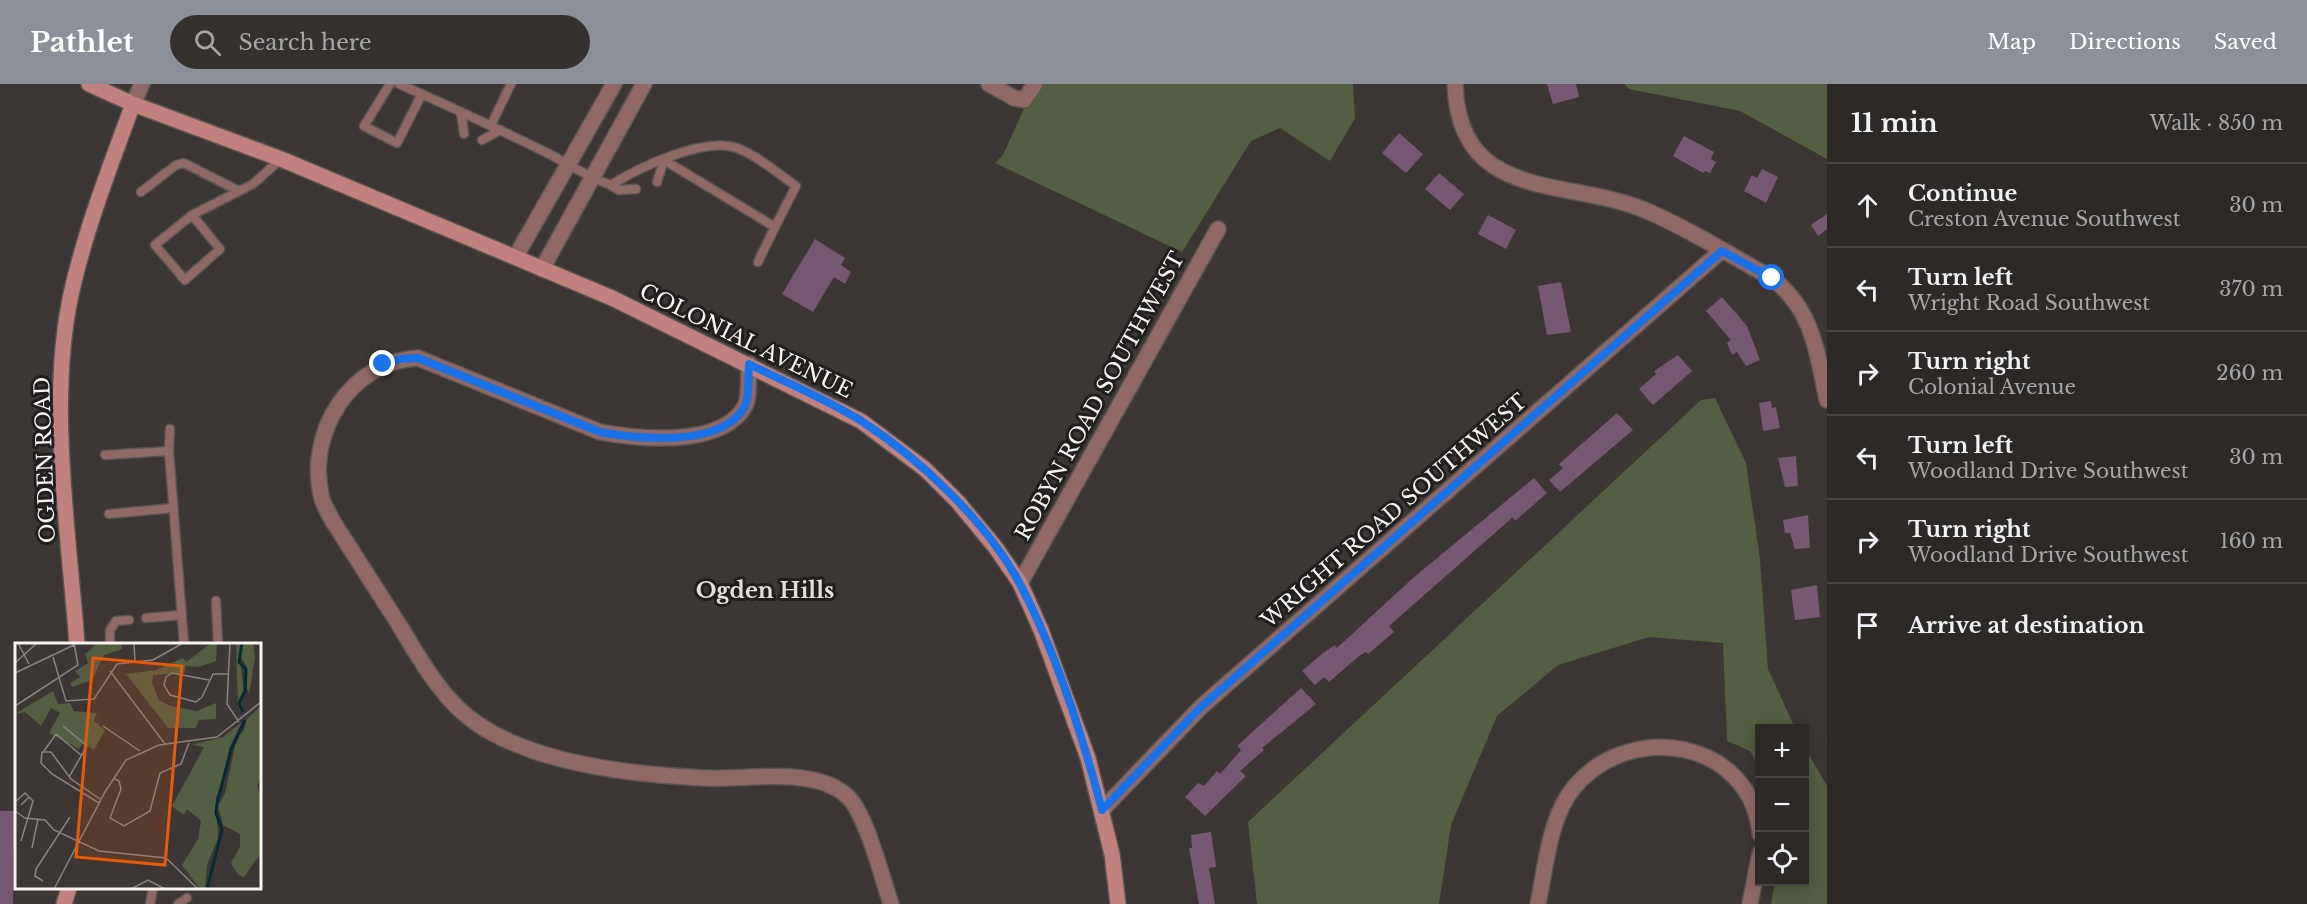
<!DOCTYPE html>
<html lang="en">
<head>
<meta charset="utf-8">
<style>
	:root { --surface:#2d2927; --page:#35312f; --text:#f1f3f6; --muted:#a7a6a7; --line:#484544; --accent:#8c9099 }
	body { margin:0; font-family:"Libre Baskerville",serif; background:var(--page); color:var(--text) }
	.controls { position:absolute; right:18px; bottom:18px; display:grid; overflow:hidden; border-radius:0px; box-shadow:0 3px 15px #0003 }
	.controls button { width:54px; height:54px; display:grid; place-items:center; padding:0; border:0; border-bottom:2px solid var(--line); background:var(--surface); color:var(--text); font:30px sans-serif }
	.stop { position:absolute; width:18px; height:18px; margin:-14px; border:4px solid #1a73e8; border-radius:50%; background:#fff }
	.stop.end { background:#1a73e8; border-color:#fff; box-shadow:0 2px 6px #0008 }
	.list { margin:0; padding:0; list-style:none }
	h2 { display:flex; justify-content:space-between; align-items:center; height:78px; margin:0; padding:0 24px; font-size:26px }
	h2 small { font-size:20px; font-weight:400; color:var(--muted) }
	.list li { display:grid; grid-template-columns:39px 1fr auto; gap:18px; align-items:center; box-sizing:border-box; height:84px; padding:0 24px; border-top:2px solid var(--line) }
	.list b { display:block; font-size:22px; white-space:nowrap }
	.list p { margin:0; font-size:20px; white-space:nowrap; color:var(--muted) }
	.list em { font-size:20px; font-style:normal; color:var(--muted) }
	.icon { flex:none; width:33px; height:33px; fill:none; stroke:currentColor; stroke-width:2; stroke-linecap:round; stroke-linejoin:round }
	.map { position:relative; flex:none; width:1827px; height:820px; overflow:hidden }
	header { display:flex; align-items:center; gap:36px; box-sizing:border-box; height:84px; padding:0 30px; background:var(--accent); color:#fff }
	header strong { font-size:28px }
	nav { display:flex; gap:33px; margin-inline-start:auto; font-size:21px }
	.search { width:420px; height:54px; background:var(--page); display:flex; align-items:center; gap:15px; box-sizing:border-box; padding:0 21px; border-radius:33px; color:var(--muted); font-size:22px }
	main { display:flex }
	aside { flex:1; background:var(--surface) }
	.map>svg:first-child { display:block }
</style>
</head>
<body>
<header>
<strong>Pathlet</strong>
<div class="search"><svg class="icon" aria-label="search" viewBox="0 0 24 24"><circle cx="10" cy="10" r="6"/><path d="M15 15l6 6"/></svg>Search here</div>
<nav><a>Map</a><a>Directions</a><a>Saved</a></nav>
</header>
<main>
<div class="map">
<svg width="1827" height="820" viewBox="0 0 1827 820">
	<rect width="100%" height="100%" fill="#3c3734"/>
	<!-- green -->
	<g fill="#535e42">
		<path d="M1035,0H1353L1355,34L1330,77L1280,44L1251,57L1182,168L995,79L1003,71Z"/>
		<path d="M1625,0H1827V75L1740,27L1629,5Z"/>
		<path d="M1715,314L1746,379L1760,475L1768,585L1795,644H1760L1759,683L1750,667L1727,657L1723,559L1649,553L1558,581L1497,632L1451,741L1439,820H1257L1248,738L1701,316Z"/>
		<path d="M1805,664L1827,702V820H1771L1775,798H1804Z"/>
	</g>
	<!-- building -->
	<g fill="#775872">
		<path d="M1547,0H1576L1579,13L1553,20Z"/>
		<path d="M1399,49L1423,70L1406,89L1382,69Z"/>
		<path d="M1684,52L1714,68L1711,75L1716,78L1710,89L1705,87L1703,89L1673,72Z"/>
		<path d="M1762,85L1778,93L1766,119L1744,107L1752,91L1757,94Z"/>
		<path d="M1439,89L1464,110L1450,126L1425,105Z"/>
		<path d="M1827,130V145L1818,152L1811,141Z"/>
		<path d="M1488,131L1516,146L1506,165L1478,150Z"/>
		<path d="M815,155L845,174L841,181L851,188L845,200L834,193L813,228L782,210Z"/>
		<path d="M1561,198L1571,248L1547,251L1538,202Z"/>
		<path d="M1722,213L1747,242L1760,276L1746,282L1737,268L1732,271L1727,259L1731,256L1706,227Z"/>
		<path d="M1678,271L1692,287L1653,321L1639,305L1656,290L1654,287Z"/>
		<path d="M1771,317L1772,324L1776,323L1780,344L1763,347L1759,319Z"/>
		<path d="M1617,329L1633,346L1560,408L1549,396L1563,384L1559,380Z"/>
		<path d="M1796,372L1798,402L1785,403L1778,374Z"/>
		<path d="M1534,394L1547,409L1515,437L1513,433L1389,542L1394,548L1368,570L1366,568L1359,572L1329,598L1324,593L1315,601L1302,587L1323,569L1335,561L1337,564L1413,494Z"/>
		<path d="M1808,431L1810,464L1795,465L1790,449H1785L1783,436Z"/>
		<path d="M1817,501L1820,533L1795,536L1791,506Z"/>
		<path d="M1301,604L1316,620L1262,664L1264,666L1240,687L1246,692L1205,732L1185,713L1198,699L1204,702L1217,687L1220,690L1241,666L1237,662Z"/>
		<path d="M0,727H14L13,820H0Z"/>
		<path d="M1211,748L1216,783L1209,784L1215,820H1199L1189,764H1192L1191,751Z"/>
	</g>
	<g fill="none" stroke-linecap="round" stroke-linejoin="round">
		<defs>
			<g id="lane">
				<path d="M390,0L364,42L397,59L422,10"/>
				<path d="M399,0C447,21 494,43 541,66C565,77 586,93 611,101C640,83 703,53 737,64C755,70 780,91 796,102L775,143L664,76L657,98"/>
				<path d="M461,28L464,50"/>
				<path d="M491,41L511,0"/>
				<path d="M482,56L501,46"/>
				<path d="M611,101L619,106L636,105"/>
				<path d="M141,108L176,81L184,79L239,107"/>
				<path d="M192,131L220,165L185,196L155,161L192,131L253,100L281,75"/>
				<path d="M758,178L775,143"/>
				<path d="M169,367L170,345"/>
				<path d="M105,371L169,367L184,560"/>
				<path d="M109,430L173,424"/>
				<path d="M216,517L218,560"/>
				<path d="M146,534L182,531"/>
				<path d="M110,560V546L116,537L129,536"/>
				<path d="M150,820L153,804"/>
				<path d="M178,820L187,814"/>
			</g>
			<g id="street">
				<path d="M989,0L1014,14L1024,16L1035,0"/>
				<path d="M1455,0C1459,120 1568,93 1647,127C1690,145 1731,172 1772,194C1813,226 1817,268 1827,316"/>
				<path d="M133,20L142,0"/>
				<path d="M516,172L614,0"/>
				<path d="M542,185L644,0"/>
				<path d="M749,280C748,292 750,312 745,322C722,364 638,355 600,348L418,274C350,277 305,350 322,415C324,422 329,429 332,436C354,470 376,505 398,539C421,577 442,616 479,641C540,681 634,691 706,694C746,696 815,682 847,712C866,729 882,794 891,820"/>
				<path d="M1020,499L1218,145"/>
				<path d="M1102,726L1201,623L1721,167"/>
				<path d="M1538,820C1546,782 1549,733 1575,702C1632,636 1751,656 1760,750"/>
				<path d="M1750,820L1760,769"/>
			</g>
			<g id="secondary">
				<path d="M89,0L133,20L281,75L612,214L861,337L925,385L958,418L996,464L1020,499L1041,546L1088,674L1112,770L1118,820"/>
				<path d="M77,560C69,450 47,314 72,206C86,144 111,80 133,20"/>
				<path d="M64,820L69,804"/>
			</g>
		</defs>
		<!-- lane casing -->
		<use href="#lane" stroke="#5a5552" stroke-width="11"/>
		<!-- street casing -->
		<use href="#street" stroke="#5a5552" stroke-width="18"/>
		<!-- secondary casing -->
		<use href="#secondary" stroke="#5a5552" stroke-width="18"/>
		<!-- lane -->
		<use href="#lane" stroke="#906866" stroke-width="8"/>
		<!-- street -->
		<use href="#street" stroke="#906866" stroke-width="15"/>
		<!-- secondary -->
		<use href="#secondary" stroke="#c1817f" stroke-width="15"/>
	</g>
	<g fill="none" stroke-linecap="round" stroke-linejoin="round">
		<!-- route -->
		<path stroke="#1a73e8" stroke-width="8" d="M383,280L401,275L418,274L600,348C638,355 723,364 745,322C750,312 748,292 749,280C787,299 828,316 863,338C921,376 987,438 1020,500C1057,570 1082,650 1102,726L1201,623L1722,167L1772,194"/>
	</g>
	<g text-anchor="middle" stroke-width="6" stroke-linejoin="round" paint-order="stroke">
		<!-- street labels -->
		<g font-size="21" fill="#f7f4f2" stroke="#211f1d">
			<text transform="translate(746 257) rotate(26)" y="7">COLONIAL AVENUE</text>
			<text transform="translate(1100 312) rotate(-61)" y="7">ROBYN ROAD SOUTHWEST</text>
			<text transform="translate(45 376) rotate(-92)" y="7">OGDEN ROAD</text>
			<text transform="translate(1394 427) rotate(-41)" y="7">WRIGHT ROAD SOUTHWEST</text>
		</g>
		<!-- neighbourhood labels -->
		<g font-size="22" font-weight="bold" fill="#e6dfdb" stroke="#211f1d">
			<text x="765" y="514">Ogden Hills</text>
		</g>
	</g>
	<!-- overview -->
	<g transform="translate(15 559)">
		<rect width="246" height="246" fill="#3c3734"/>
		<path d="M83,0H106L107,6L89,12L77,37L57,44L55,40L65,34L60,28L73,20L70,11ZM196,0H202L201,18L184,24L171,23L169,30L138,32L137,40L144,57L155,63L182,68L201,60V76L184,77L181,85H153L111,31L141,27L168,15L171,19ZM221,0H238L240,14L234,52L230,39L232,24L224,11L229,47L223,60ZM38,48L43,61L55,60L59,68L82,70L79,78L90,87L79,107L68,100L64,106L34,90L45,70L36,65L26,83L10,69L0,71ZM246,63V134L242,143L246,156V210L229,234L223,232L216,220L225,204V191L208,182L203,163L210,150L222,94L229,88L231,77ZM227,79L214,105L209,137L201,154L203,195L192,222L190,246H185L167,222L183,196L186,178L172,166L169,172L157,163L189,104L176,102L208,94Z" fill="#535e42"/>
		<path fill="none" stroke="#032c34" stroke-width="3" d="M227,0L224,19L231,26L230,48L224,60L228,69M192,246L207,187L201,170L202,160L216,107L230,77"/>
		<path fill="none" stroke="#878380" stroke-width="1.5" d="M3,0L14,21M119,0L120,18M215,0L212,61L224,79M38,14L51,58L79,56L102,21L138,17L168,0M0,20L22,0M95,28L150,101M0,30L59,2M194,37L157,30L151,34L149,42L155,52L181,59L187,54L198,31H213M0,63L63,22L59,0M48,83L72,103L54,134M88,83L125,108M29,108L41,91L66,112M98,135L104,138L106,146L95,175L109,183L135,168L145,130L166,121L174,100M0,159L10,150L14,154M84,160L37,131L26,120L27,109H36L56,136L85,156M0,168L10,175L30,177L39,187L84,208L151,215L183,246M6,198L18,158L14,154L6,162M17,205L23,176M28,238L20,233L21,226L55,174M39,246L90,149L111,117L144,102L202,94L246,59M116,246L133,237L150,246"/>
		<path fill="#e8590c" fill-opacity="0.15" stroke="#e8590c" stroke-width="3" d="M78,15L167,23L150,222L61,214Z"/>
		<rect width="246" height="246" fill="none" stroke="#f7f4f2" stroke-width="3"/>
	</g>
</svg>
<div class="controls">
<button>+</button>
<button>−</button>
<button><svg class="icon" aria-label="locate" viewBox="0 0 24 24"><circle cx="12" cy="12" r="6"/><path d="M12 2v4M12 18v4M2 12h4M18 12h4"/></svg></button>
</div>
<div class="stop" style="left:1772px;top:194px"></div>
<div class="stop end" style="left:383px;top:280px"></div>
</div>
<aside>
<h2>11 min<small>Walk · 850 m</small></h2>
<ul class="list">
<li><svg class="icon" aria-label="ahead" viewBox="0 0 24 24"><path d="M12 20V5M6 11l6-6 6 6"/></svg><div><b>Continue</b><p>Creston Avenue Southwest</p></div><em>30 m</em></li>
<li><svg class="icon" aria-label="left" viewBox="0 0 24 24"><path d="M17 20v-9H6M10 6l-5 5 5 5"/></svg><div><b>Turn left</b><p>Wright Road Southwest</p></div><em>370 m</em></li>
<li><svg class="icon" aria-label="right" viewBox="0 0 24 24"><path d="M7 20v-9h11M14 6l5 5-5 5"/></svg><div><b>Turn right</b><p>Colonial Avenue</p></div><em>260 m</em></li>
<li><svg class="icon" aria-label="left" viewBox="0 0 24 24"><path d="M17 20v-9H6M10 6l-5 5 5 5"/></svg><div><b>Turn left</b><p>Woodland Drive Southwest</p></div><em>30 m</em></li>
<li><svg class="icon" aria-label="right" viewBox="0 0 24 24"><path d="M7 20v-9h11M14 6l5 5-5 5"/></svg><div><b>Turn right</b><p>Woodland Drive Southwest</p></div><em>160 m</em></li>
<li><svg class="icon" aria-label="arrive" viewBox="0 0 24 24"><path d="M6 21V4h12l-3 4 3 4H6"/></svg><div><b>Arrive at destination</b></div></li>
</ul>
</aside>
</main>
</body>
</html>
